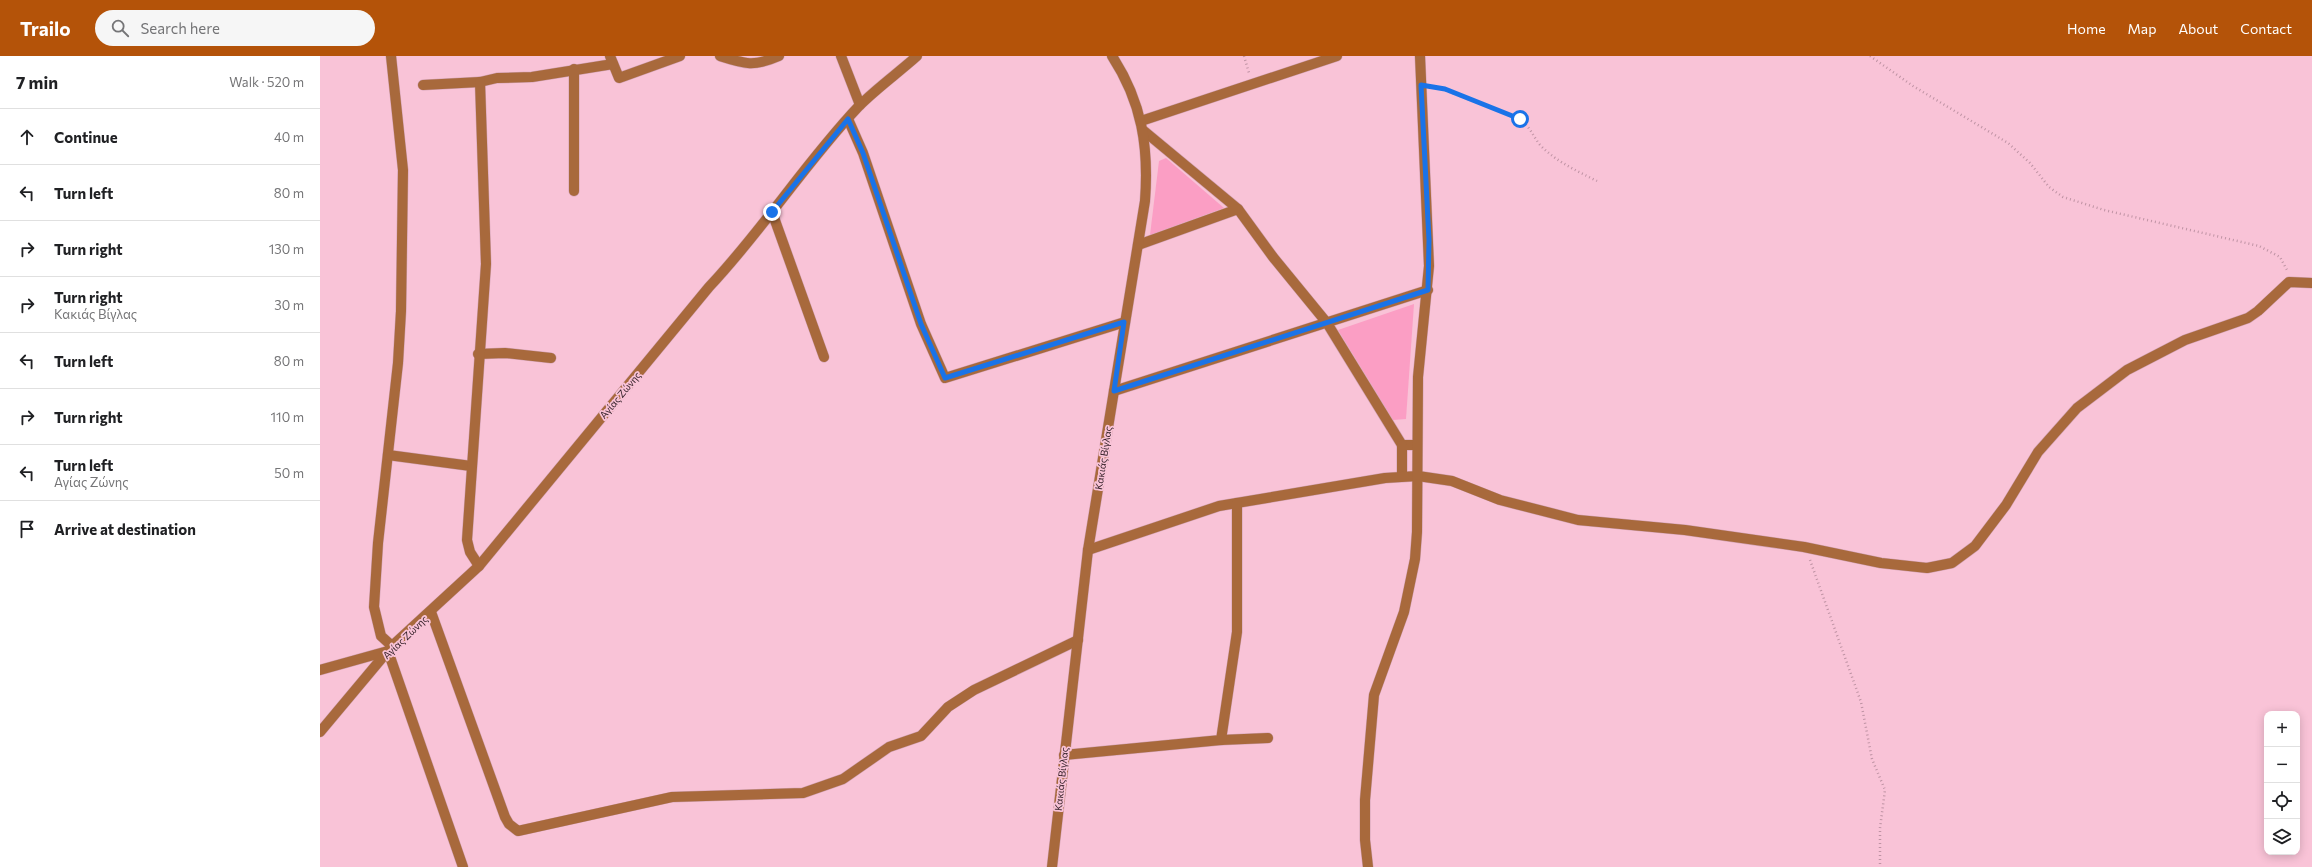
<!DOCTYPE html>
<html lang="en">
<head>
<meta charset="utf-8">
<style>
	:root { --surface:#fff; --page:#f6f6f6; --text:#202124; --muted:#757577; --line:#e0e0e0; --accent:#b45309 }
	body { margin:0; font-family:Commissioner,sans-serif; background:var(--page); color:var(--text) }
	.controls { position:absolute; right:12px; bottom:12px; display:grid; overflow:hidden; border-radius:8px; box-shadow:0 2px 10px #0003 }
	.controls button { width:36px; height:36px; display:grid; place-items:center; padding:0; border:0; border-bottom:1px solid var(--line); background:var(--surface); color:var(--text); font:20px sans-serif }
	.stop { position:absolute; width:12px; height:12px; margin:-9px; border:3px solid #1a73e8; border-radius:50%; background:#fff }
	.stop.end { background:#1a73e8; border-color:#fff; box-shadow:0 1px 4px #0008 }
	.list { margin:0; padding:0; list-style:none }
	h2 { display:flex; justify-content:space-between; align-items:center; height:52px; margin:0; padding:0 16px; font-size:17px }
	h2 small { font-size:13px; font-weight:400; color:var(--muted) }
	.list li { display:grid; grid-template-columns:26px 1fr auto; gap:12px; align-items:center; box-sizing:border-box; height:56px; padding:0 16px; border-top:1px solid var(--line) }
	.list b { display:block; font-size:15px; white-space:nowrap }
	.list p { margin:0; font-size:13px; white-space:nowrap; color:var(--muted) }
	.list em { font-size:13px; font-style:normal; color:var(--muted) }
	.icon { flex:none; width:22px; height:22px; fill:none; stroke:currentColor; stroke-width:2; stroke-linecap:round; stroke-linejoin:round }
	.map { position:relative; flex:none; width:1992px; height:811px; overflow:hidden }
	header { display:flex; align-items:center; gap:24px; box-sizing:border-box; height:56px; padding:0 20px; background:var(--accent); color:#fff }
	header strong { font-size:19px }
	nav { display:flex; gap:22px; margin-inline-start:auto; font-size:14px }
	.search { width:280px; height:36px; background:var(--page); display:flex; align-items:center; gap:10px; box-sizing:border-box; padding:0 14px; border-radius:22px; color:var(--muted); font-size:15px }
	main { display:flex }
	aside { flex:1; background:var(--surface) }
	.map>svg:first-child { display:block }
</style>
</head>
<body>
<header>
<strong>Trailo</strong>
<div class="search"><svg class="icon" aria-label="search" viewBox="0 0 24 24"><circle cx="10" cy="10" r="6"/><path d="M15 15l6 6"/></svg>Search here</div>
<nav><a>Home</a><a>Map</a><a>About</a><a>Contact</a></nav>
</header>
<main>
<aside>
<h2>7 min<small>Walk · 520 m</small></h2>
<ul class="list">
<li><svg class="icon" aria-label="ahead" viewBox="0 0 24 24"><path d="M12 20V5M6 11l6-6 6 6"/></svg><div><b>Continue</b></div><em>40 m</em></li>
<li><svg class="icon" aria-label="left" viewBox="0 0 24 24"><path d="M17 20v-9H6M10 6l-5 5 5 5"/></svg><div><b>Turn left</b></div><em>80 m</em></li>
<li><svg class="icon" aria-label="right" viewBox="0 0 24 24"><path d="M7 20v-9h11M14 6l5 5-5 5"/></svg><div><b>Turn right</b></div><em>130 m</em></li>
<li><svg class="icon" aria-label="right" viewBox="0 0 24 24"><path d="M7 20v-9h11M14 6l5 5-5 5"/></svg><div><b>Turn right</b><p>Κακιάς Βίγλας</p></div><em>30 m</em></li>
<li><svg class="icon" aria-label="left" viewBox="0 0 24 24"><path d="M17 20v-9H6M10 6l-5 5 5 5"/></svg><div><b>Turn left</b></div><em>80 m</em></li>
<li><svg class="icon" aria-label="right" viewBox="0 0 24 24"><path d="M7 20v-9h11M14 6l5 5-5 5"/></svg><div><b>Turn right</b></div><em>110 m</em></li>
<li><svg class="icon" aria-label="left" viewBox="0 0 24 24"><path d="M17 20v-9H6M10 6l-5 5 5 5"/></svg><div><b>Turn left</b><p>Αγίας Ζώνης</p></div><em>50 m</em></li>
<li><svg class="icon" aria-label="arrive" viewBox="0 0 24 24"><path d="M6 21V4h12l-3 4 3 4H6"/></svg><div><b>Arrive at destination</b></div></li>
</ul>
</aside>
<div class="map">
<svg width="1992" height="811" viewBox="0 0 1992 811">
	<rect width="100%" height="100%" fill="#f9c3d7"/>
	<!-- green -->
	<g fill="#fb9ec4">
		<path d="M846,102L904,152L830,179L839,105Z"/>
		<path d="M1094,248L1086,363L1073,364L1018,274Z"/>
	</g>
	<g fill="none" stroke-linecap="round" stroke-linejoin="round">
		<defs>
			<g id="minor">
				<path d="M71,0L83,114L81,255L78,307L58,487L54,551L61,580L72,590"/>
				<path d="M290,0L299,22L360,0"/>
				<path d="M400,0C425,8 434,11 459,0"/>
				<path d="M521,0L540,49"/>
				<path d="M103,29L160,26L177,22L212,21L293,8"/>
				<path d="M528,63L543,97L601,268L625,322L805,266"/>
				<path d="M821,65L1017,0"/>
				<path d="M824,75L918,153L953,201L1007,267L1082,389H1097"/>
				<path d="M254,135V13"/>
				<path d="M452,156L504,301"/>
				<path d="M818,189L918,153"/>
				<path d="M158,298L185,297L231,302"/>
				<path d="M794,335L1108,234"/>
				<path d="M68,399L151,410"/>
				<path d="M1082,420V389"/>
				<path d="M768,494L899,450L1065,422L1098,420L1132,425L1180,444L1258,464L1365,474L1484,491L1561,507L1607,512L1632,507L1655,490L1686,449L1718,396L1757,352L1807,314L1865,284L1928,262L1938,255L1969,226L1992,227"/>
				<path d="M159,510L150,496L147,484L166,208L160,26"/>
				<path d="M111,556L185,761L189,768L198,775L352,741L483,737L523,723L569,691L601,680L628,651L654,634L758,584"/>
				<path d="M0,614L68,595L143,811"/>
				<path d="M0,676L72,590L159,510L389,231C443,174 485,107 539,50C557,32 578,17 597,0"/>
				<path d="M901,684L948,682"/>
				<path d="M744,699L901,684L917,576V447"/>
				<path d="M732,811L768,494L825,145C829,91 822,46 792,0"/>
				<path d="M1048,811L1045,784V744L1054,639L1084,556L1095,503L1097,476L1098,321L1109,210L1100,0"/>
			</g>
		</defs>
		<!-- minor casing -->
		<use href="#minor" stroke="#d2a3b5" stroke-width="11"/>
		<!-- path -->
		<g stroke="#bf93a4" stroke-width="2.5" stroke-dasharray="1 3" stroke-linecap="butt">
			<path d="M924,0L929,17"/>
			<path d="M1550,0L1593,30L1688,87L1710,107L1729,131L1743,141L1784,154L1939,190L1960,201L1967,214"/>
			<path d="M1114,30L1200,63C1210,70 1213,81 1221,90C1237,106 1257,115 1277,125"/>
			<path d="M1490,504L1541,646L1552,703L1565,734L1560,772V811"/>
		</g>
		<!-- minor -->
		<use href="#minor" stroke="#a8693c" stroke-width="10"/>
	</g>
	<g fill="none" stroke-linecap="round" stroke-linejoin="round">
		<!-- route -->
		<path stroke="#1a73e8" stroke-width="5" d="M452,156L528,63L543,97L601,268L625,322L804,266L794,335L1108,234L1109,184L1101,29L1125,33L1200,63"/>
	</g>
	<g text-anchor="middle" stroke-width="3.5" stroke-linejoin="round" paint-order="stroke">
		<!-- street labels -->
		<g font-size="10" fill="#38242c" stroke="#f9c3d7">
			<text transform="translate(300 339) rotate(-50)" y="4">Αγίας Ζώνης</text>
			<text transform="translate(783 402) rotate(-81)" y="4">Κακιάς Βίγλας</text>
			<text transform="translate(85 581) rotate(-44)" y="4">Αγίας Ζώνης</text>
			<text transform="translate(741 723) rotate(-84)" y="4">Κακιάς Βίγλας</text>
		</g>
	</g>
</svg>
<div class="controls">
<button>+</button>
<button>−</button>
<button><svg class="icon" aria-label="locate" viewBox="0 0 24 24"><circle cx="12" cy="12" r="6"/><path d="M12 2v4M12 18v4M2 12h4M18 12h4"/></svg></button>
<button><svg class="icon" aria-label="layers" viewBox="0 0 24 24"><path d="M12 4l9 5-9 5-9-5zM3 14l9 5 9-5"/></svg></button>
</div>
<div class="stop" style="left:1200px;top:63px"></div>
<div class="stop end" style="left:452px;top:156px"></div>
</div>
</main>
</body>
</html>
